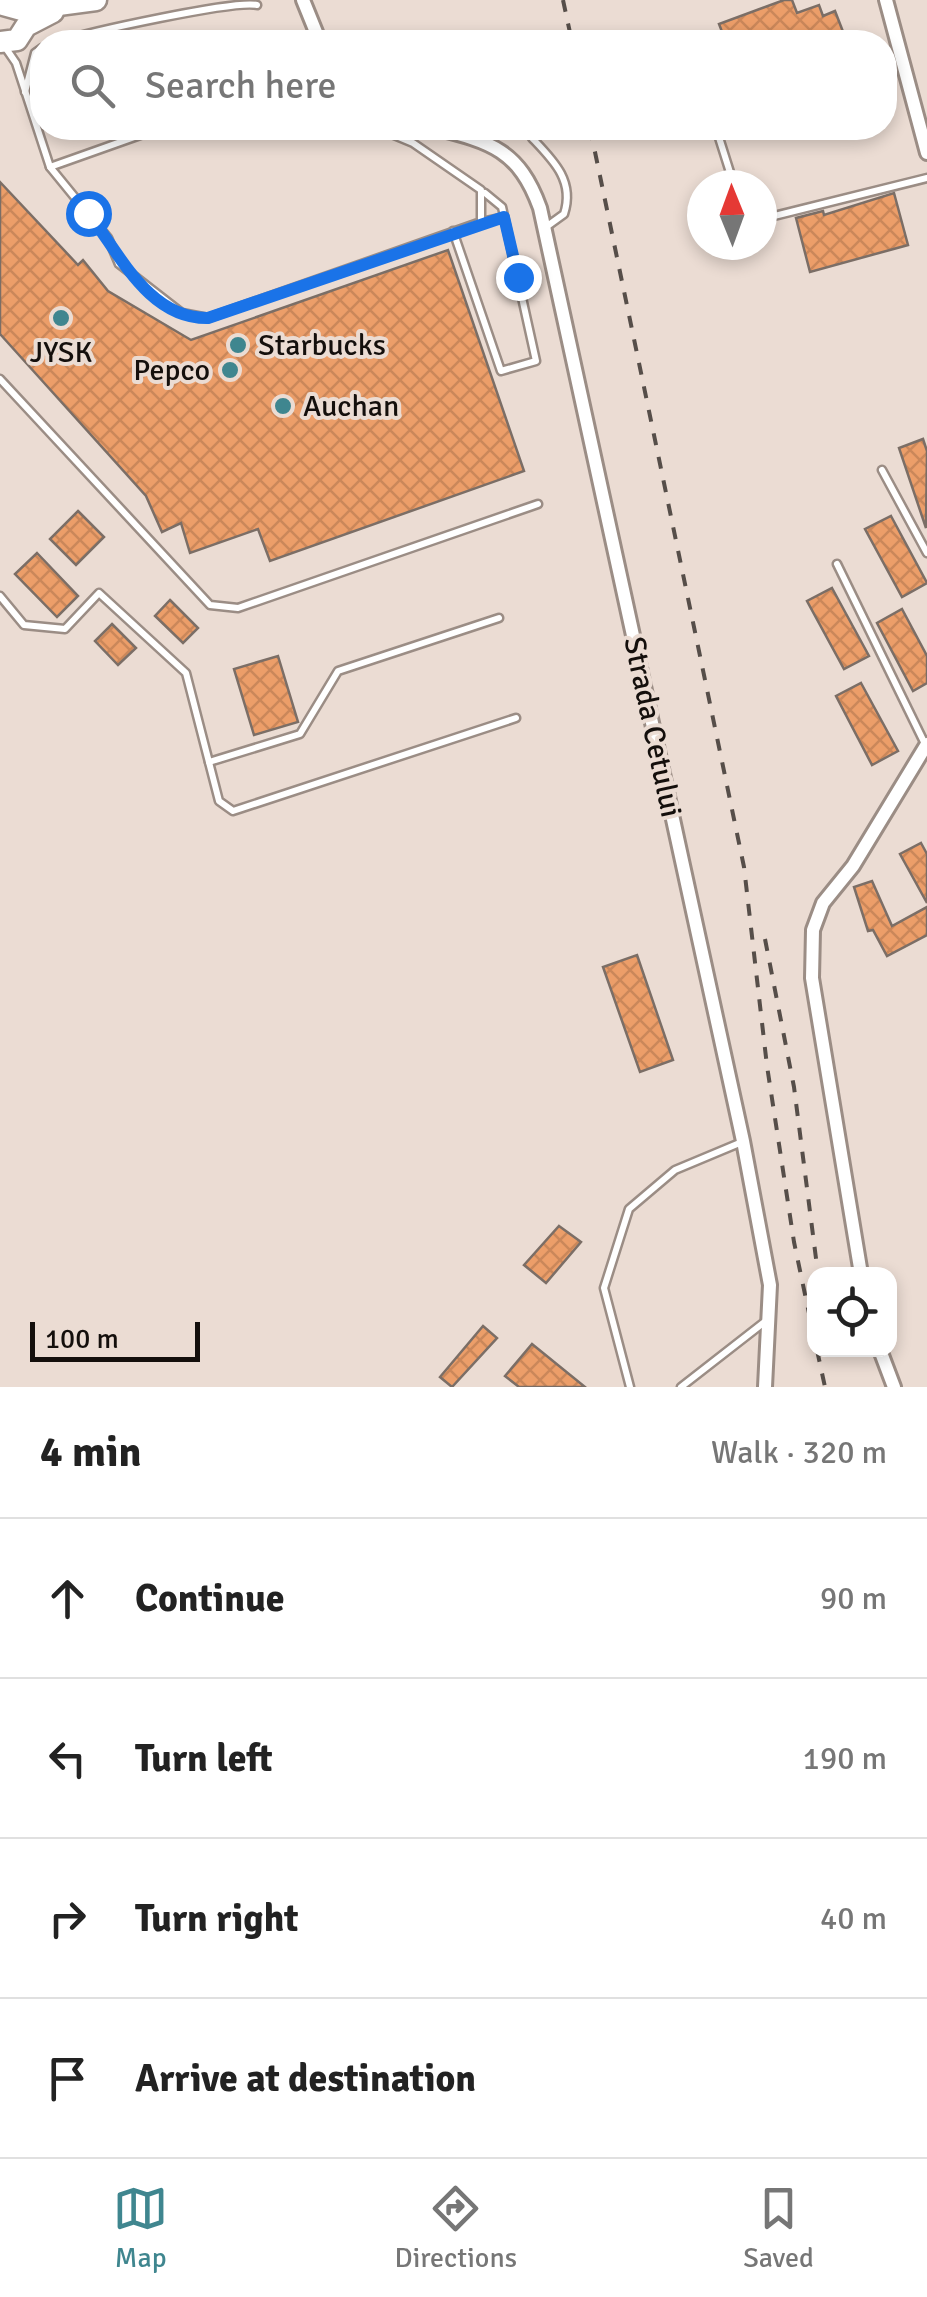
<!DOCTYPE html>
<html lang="en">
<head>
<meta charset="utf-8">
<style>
	:root { --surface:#fff; --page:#f2f2f2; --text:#222; --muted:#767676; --line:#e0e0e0; --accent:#3f868f }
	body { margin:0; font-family:Signika,sans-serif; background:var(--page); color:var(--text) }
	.controls { position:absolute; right:30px; bottom:30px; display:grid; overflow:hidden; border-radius:20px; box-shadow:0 5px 15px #0003 }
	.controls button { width:90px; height:90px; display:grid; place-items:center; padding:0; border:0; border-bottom:2px solid var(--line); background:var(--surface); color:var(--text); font:50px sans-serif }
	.compass { position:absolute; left:687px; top:170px; width:90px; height:90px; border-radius:50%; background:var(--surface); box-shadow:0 5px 15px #0003; rotate:359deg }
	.scale { position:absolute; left:30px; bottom:25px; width:170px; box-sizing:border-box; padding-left:10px; border:5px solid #140f0c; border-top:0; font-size:28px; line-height:35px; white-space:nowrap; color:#140f0c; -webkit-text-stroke:8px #ebdcd3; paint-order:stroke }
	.stop { position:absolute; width:30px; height:30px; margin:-22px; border:8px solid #1a73e8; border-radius:50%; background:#fff }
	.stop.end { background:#1a73e8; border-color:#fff; box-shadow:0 2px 10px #0008 }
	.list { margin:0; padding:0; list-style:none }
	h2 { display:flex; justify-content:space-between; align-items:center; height:130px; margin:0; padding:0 40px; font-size:42px }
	h2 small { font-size:32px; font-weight:400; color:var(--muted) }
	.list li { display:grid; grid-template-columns:65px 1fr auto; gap:30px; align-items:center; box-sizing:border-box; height:160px; padding:0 40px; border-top:2px solid var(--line) }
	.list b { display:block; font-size:38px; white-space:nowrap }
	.list em { font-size:32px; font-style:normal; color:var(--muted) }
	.icon { flex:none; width:55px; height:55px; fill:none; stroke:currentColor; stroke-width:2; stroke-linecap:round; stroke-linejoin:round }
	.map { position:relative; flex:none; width:927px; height:1387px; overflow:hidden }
	.search { position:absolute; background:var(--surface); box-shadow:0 5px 15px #0003; left:30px; right:30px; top:30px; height:110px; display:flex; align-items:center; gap:25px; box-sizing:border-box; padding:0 35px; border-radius:40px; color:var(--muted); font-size:38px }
	.sheet { height:770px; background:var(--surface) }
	nav { display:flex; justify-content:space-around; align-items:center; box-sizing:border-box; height:140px; border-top:2px solid var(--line); background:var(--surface); font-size:28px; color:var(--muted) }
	nav a { display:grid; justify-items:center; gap:5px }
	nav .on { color:var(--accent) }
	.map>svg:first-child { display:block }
</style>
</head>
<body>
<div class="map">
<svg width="927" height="1387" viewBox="0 0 927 1387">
	<defs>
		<pattern id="building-cross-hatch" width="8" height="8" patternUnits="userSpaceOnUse" patternTransform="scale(2.5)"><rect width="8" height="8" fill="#ec9e69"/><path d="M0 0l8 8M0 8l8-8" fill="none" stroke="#ca875a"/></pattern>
	</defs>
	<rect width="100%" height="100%" fill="#ebdcd3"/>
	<!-- building -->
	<g fill="url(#building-cross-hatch)" stroke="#7b6e66" stroke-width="2.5">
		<path d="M784,0H792L797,13L819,5L823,16L835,11L847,42H726L719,24Z"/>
		<path d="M0,182L78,265L83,260L108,291L191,340L448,250L524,471L270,561L258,529L190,553L181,523L162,532L146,496L0,334Z"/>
		<path d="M894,193L908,245L810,272L796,218L823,211L824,215Z"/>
		<path d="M923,439L927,451L926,528L899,448Z"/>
		<path d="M78,511L104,537L76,565L50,539Z"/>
		<path d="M891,516L927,583L902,597L865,529Z"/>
		<path d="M37,553L78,596L57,617L15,574Z"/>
		<path d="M832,588L869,656L844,669L807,601Z"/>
		<path d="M170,600L198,628L183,643L155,616Z"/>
		<path d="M902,609L927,656V683L913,691L877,623Z"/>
		<path d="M112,624L136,648L118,665L95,641Z"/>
		<path d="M278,656L298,722L254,735L234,669Z"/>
		<path d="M861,683L898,751L872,765L836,696Z"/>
		<path d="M921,843L927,854V903L900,854Z"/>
		<path d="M872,881L892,926L927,907V935L887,956L873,930L868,931L854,887Z"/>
		<path d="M637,955L673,1060L640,1072L603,967Z"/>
		<path d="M559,1226L581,1242L546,1283L524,1265Z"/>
		<path d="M483,1326L497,1338L452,1387L440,1377Z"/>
		<path d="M532,1344L585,1387H519L505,1376Z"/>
	</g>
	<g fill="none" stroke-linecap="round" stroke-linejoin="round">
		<defs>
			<g id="service">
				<path d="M59,42C88,32 235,0 257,5"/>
				<path d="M3,44L16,63L50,167L108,238L119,264L182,313L208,318L481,222V190L413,143L377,128"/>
				<path d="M25,92L35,53L42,48"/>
				<path d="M716,128L734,185"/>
				<path d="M532,138C553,160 575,181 564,214L546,227"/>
				<path d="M50,167L160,128"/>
				<path d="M762,219L927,178"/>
				<path d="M481,222L504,217"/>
				<path d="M453,231L501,371L536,361L502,207L485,193"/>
				<path d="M0,379L210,605L238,608L538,504"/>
				<path d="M882,470L927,553"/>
				<path d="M837,564L925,744"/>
				<path d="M0,596L24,625L65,629L99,593L186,673L219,801L233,811L516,718"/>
				<path d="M209,762L300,734L338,671L499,618"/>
				<path d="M630,1387L604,1288L629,1209L675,1170L742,1142"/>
				<path d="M681,1387L767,1320"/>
			</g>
			<g id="minor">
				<path d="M303,0L320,42"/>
				<path d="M886,0L927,153"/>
				<path d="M435,128C491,142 519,150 540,208L743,1141L770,1285L765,1387"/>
				<path d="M861,1274L812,978L813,930L823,903L853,866L927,744"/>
				<path d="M880,1350L894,1387"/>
			</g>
			<g id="primary">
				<path d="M0,4L21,10L96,0"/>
				<path d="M0,42L17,40L26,26L53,12"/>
			</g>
		</defs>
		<!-- service casing -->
		<use href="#service" stroke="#9b8d85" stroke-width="11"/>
		<!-- minor casing -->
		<use href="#minor" stroke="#9b8d85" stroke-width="18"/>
		<!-- primary casing -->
		<use href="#primary" stroke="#9b8d85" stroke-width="25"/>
		<!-- service -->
		<use href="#service" stroke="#fff" stroke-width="6"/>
		<!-- minor -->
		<use href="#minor" stroke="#fff" stroke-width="12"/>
		<!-- primary -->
		<use href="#primary" stroke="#fff" stroke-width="20"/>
		<!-- rail -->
		<g stroke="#564e49" stroke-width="4" stroke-dasharray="12 12" stroke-linecap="butt">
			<path d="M563,0L572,42"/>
			<path d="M590,128L744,867L767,1066L794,1242L814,1337"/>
			<path d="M765,939L794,1087L818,1274"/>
			<path d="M817,1350L825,1387"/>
		</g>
	</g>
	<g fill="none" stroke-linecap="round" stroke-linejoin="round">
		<!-- route -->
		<path stroke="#1a73e8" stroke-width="12" d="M88,213C119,252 148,319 208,318L504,217L518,277"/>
	</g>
	<!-- markers -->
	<g fill="#3f868f" stroke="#ebdcd3" stroke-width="4">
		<circle cx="61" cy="318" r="10"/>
		<circle cx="238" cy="345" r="10"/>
		<circle cx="230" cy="370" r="10"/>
		<circle cx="283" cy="406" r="10"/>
	</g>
	<g text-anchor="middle" stroke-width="8" stroke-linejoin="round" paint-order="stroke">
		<!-- poi labels -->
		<g font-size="30" fill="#140f0c" stroke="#ebdcd3" text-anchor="start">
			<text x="258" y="355">Starbucks</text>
			<text x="61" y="362" text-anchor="middle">JYSK</text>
			<text x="210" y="380" text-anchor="end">Pepco</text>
			<text x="303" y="416">Auchan</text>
		</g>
		<!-- street labels -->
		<g font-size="30" fill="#140f0c" stroke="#ebdcd3">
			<text transform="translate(653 727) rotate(78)" y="10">Strada Cetului</text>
		</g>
	</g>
</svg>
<div class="controls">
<button><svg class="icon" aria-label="locate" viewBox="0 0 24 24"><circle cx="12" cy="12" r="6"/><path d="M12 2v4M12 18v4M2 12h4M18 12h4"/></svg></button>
</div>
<svg class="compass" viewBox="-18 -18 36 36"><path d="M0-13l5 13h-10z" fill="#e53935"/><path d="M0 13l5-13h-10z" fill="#767676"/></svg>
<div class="scale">100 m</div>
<div class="stop" style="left:88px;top:213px"></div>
<div class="stop end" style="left:518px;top:277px"></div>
<div class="search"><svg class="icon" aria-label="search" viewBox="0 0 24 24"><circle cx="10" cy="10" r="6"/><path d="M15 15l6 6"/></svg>Search here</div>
</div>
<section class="sheet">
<h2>4 min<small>Walk · 320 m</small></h2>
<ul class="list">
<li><svg class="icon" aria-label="ahead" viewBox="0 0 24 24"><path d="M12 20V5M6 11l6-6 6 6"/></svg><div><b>Continue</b></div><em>90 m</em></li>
<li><svg class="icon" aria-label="left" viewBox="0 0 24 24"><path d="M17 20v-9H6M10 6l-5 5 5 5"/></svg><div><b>Turn left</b></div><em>190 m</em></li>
<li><svg class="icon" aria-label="right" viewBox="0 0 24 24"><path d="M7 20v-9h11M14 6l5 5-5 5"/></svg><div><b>Turn right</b></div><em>40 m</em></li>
<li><svg class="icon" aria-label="arrive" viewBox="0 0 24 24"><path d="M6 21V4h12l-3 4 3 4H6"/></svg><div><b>Arrive at destination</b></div></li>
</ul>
</section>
<nav>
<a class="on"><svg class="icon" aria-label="map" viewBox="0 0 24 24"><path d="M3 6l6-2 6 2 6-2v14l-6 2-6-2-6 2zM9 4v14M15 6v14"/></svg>Map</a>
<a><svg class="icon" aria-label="directions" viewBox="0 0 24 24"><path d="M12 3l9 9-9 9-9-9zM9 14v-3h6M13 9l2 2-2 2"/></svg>Directions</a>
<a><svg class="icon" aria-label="saved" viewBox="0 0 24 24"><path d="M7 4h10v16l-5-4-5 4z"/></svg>Saved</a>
</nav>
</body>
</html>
